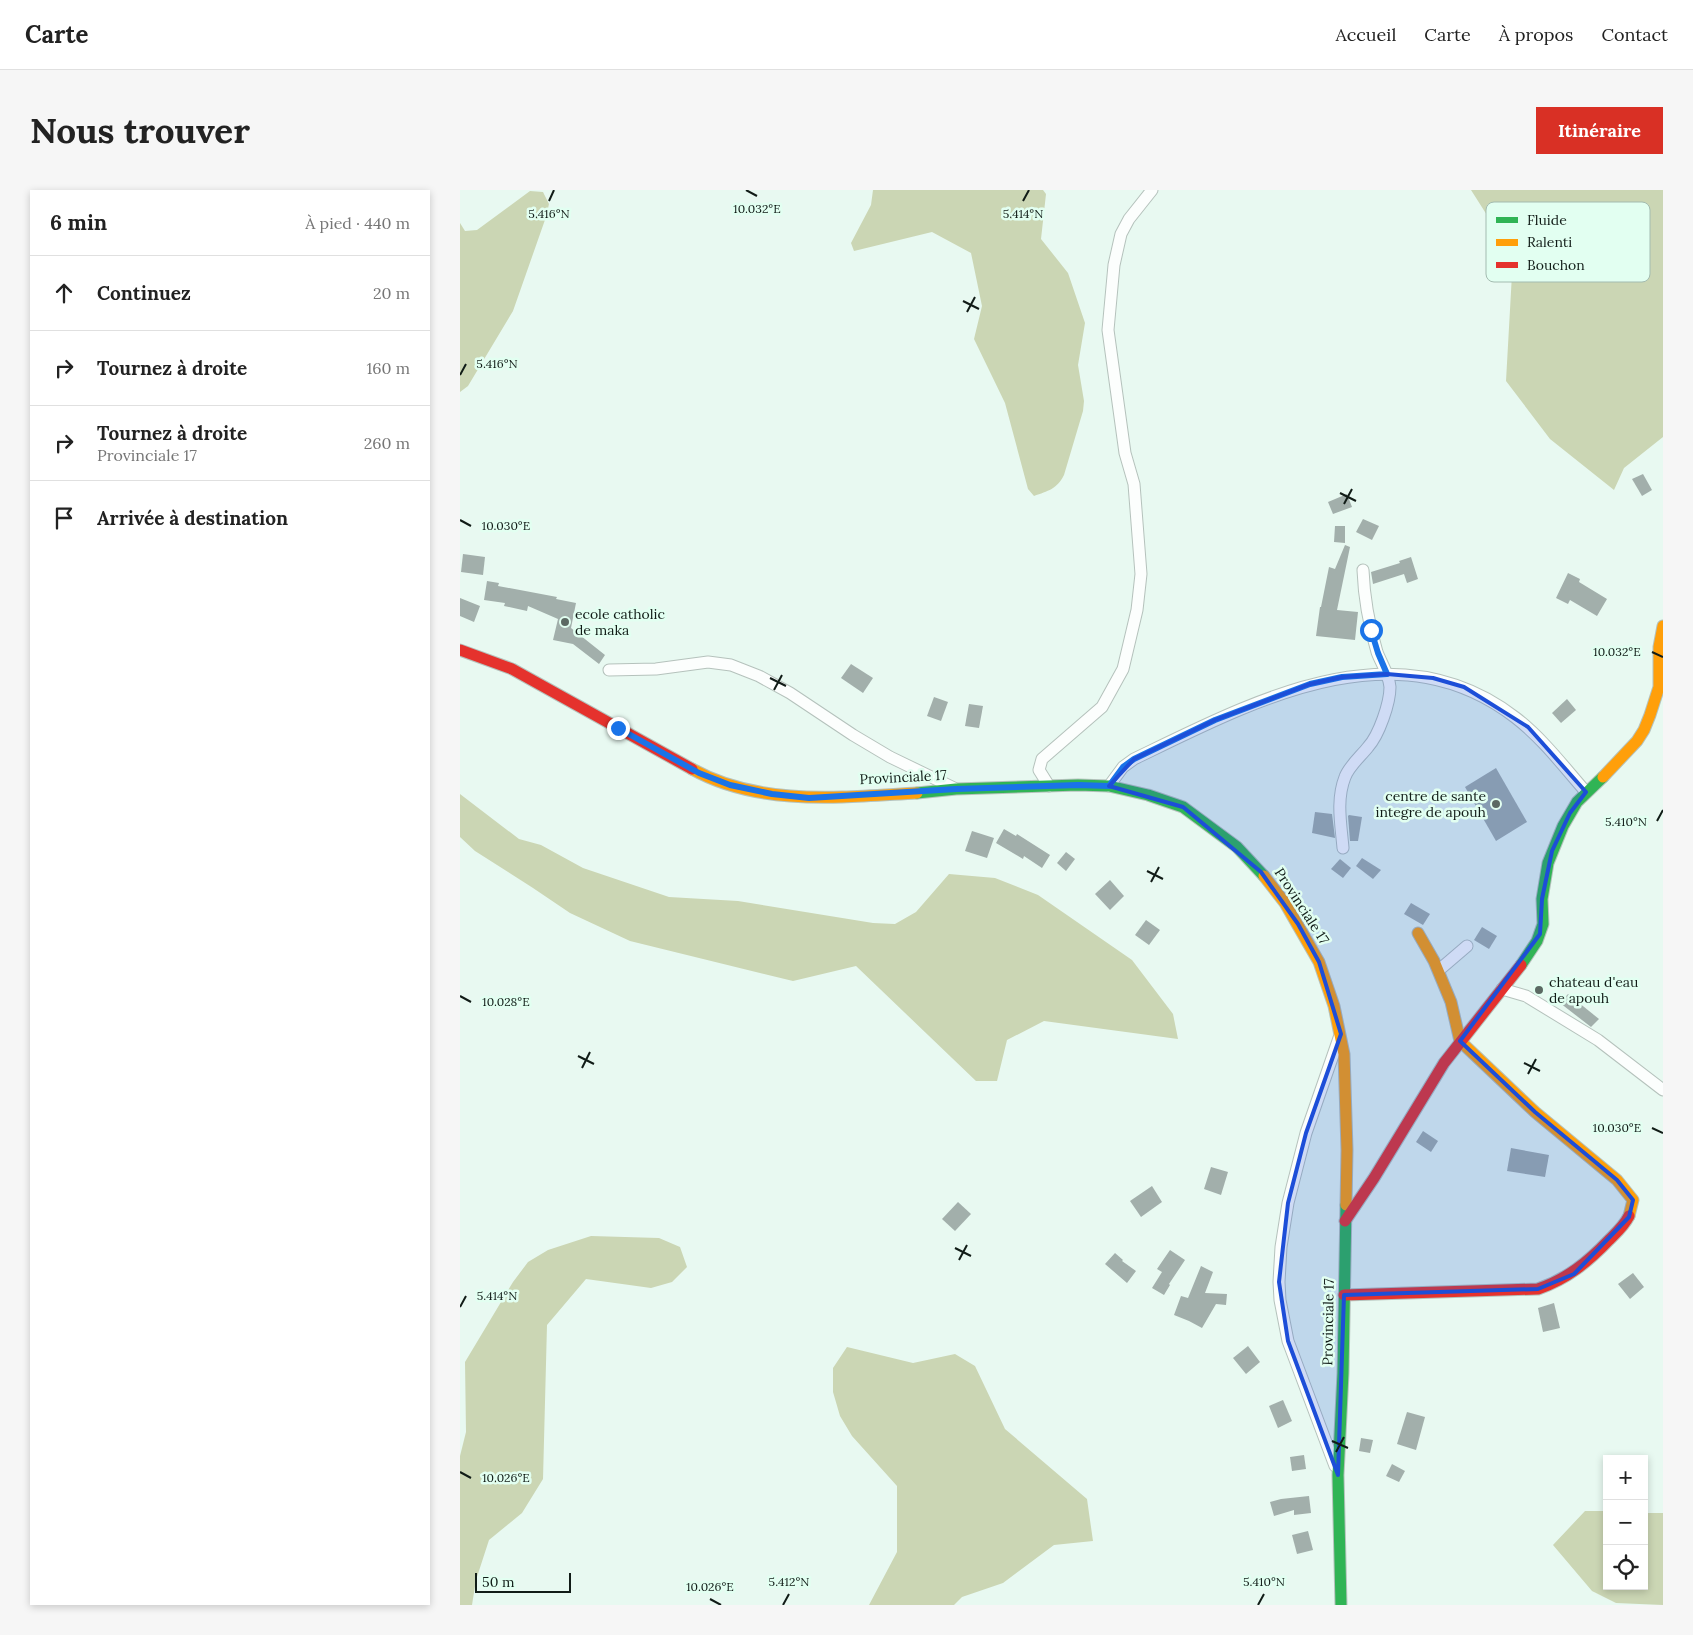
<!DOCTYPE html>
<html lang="fr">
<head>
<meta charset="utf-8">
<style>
	:root { --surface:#fff; --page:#f6f6f6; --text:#222; --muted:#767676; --line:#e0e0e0; --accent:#d93025 }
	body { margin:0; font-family:Lora,serif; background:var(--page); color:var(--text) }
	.controls { position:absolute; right:15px; bottom:15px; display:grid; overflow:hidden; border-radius:0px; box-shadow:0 2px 8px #0003 }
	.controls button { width:45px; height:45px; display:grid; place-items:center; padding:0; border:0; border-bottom:1px solid var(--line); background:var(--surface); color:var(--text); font:25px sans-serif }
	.scale { position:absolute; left:15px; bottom:12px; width:96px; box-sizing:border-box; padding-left:5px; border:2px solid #111c17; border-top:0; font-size:14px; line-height:18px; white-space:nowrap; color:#111c17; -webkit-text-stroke:4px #e2fff1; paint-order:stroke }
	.stop { position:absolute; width:15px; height:15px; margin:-11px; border:4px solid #1a73e8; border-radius:50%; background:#fff }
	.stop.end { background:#1a73e8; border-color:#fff; box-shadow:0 1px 5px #0008 }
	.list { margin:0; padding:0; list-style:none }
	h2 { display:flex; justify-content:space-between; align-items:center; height:65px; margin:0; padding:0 20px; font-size:21px }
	h2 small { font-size:16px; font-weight:400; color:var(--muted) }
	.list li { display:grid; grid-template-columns:32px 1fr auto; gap:15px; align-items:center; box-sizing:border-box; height:75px; padding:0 20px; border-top:1px solid var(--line) }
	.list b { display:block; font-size:19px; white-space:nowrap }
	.list p { margin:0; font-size:16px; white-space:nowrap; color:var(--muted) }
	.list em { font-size:16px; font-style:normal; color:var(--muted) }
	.icon { flex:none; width:28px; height:28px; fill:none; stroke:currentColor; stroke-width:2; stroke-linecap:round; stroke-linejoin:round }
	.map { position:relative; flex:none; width:1203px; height:1415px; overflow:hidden; border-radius:0px }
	header { display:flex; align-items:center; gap:30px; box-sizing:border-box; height:70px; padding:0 25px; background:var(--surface); border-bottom:1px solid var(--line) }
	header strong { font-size:24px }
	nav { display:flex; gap:28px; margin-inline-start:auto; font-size:18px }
	.intro { display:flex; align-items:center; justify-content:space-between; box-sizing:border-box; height:120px; padding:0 30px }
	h1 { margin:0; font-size:35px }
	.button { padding:12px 22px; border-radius:0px; background:var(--accent); color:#fff; font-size:18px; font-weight:700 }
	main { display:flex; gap:30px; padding:0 30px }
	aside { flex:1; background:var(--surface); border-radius:0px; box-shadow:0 2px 8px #0003 }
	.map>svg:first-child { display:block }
</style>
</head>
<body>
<header>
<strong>Carte</strong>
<nav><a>Accueil</a><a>Carte</a><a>À propos</a><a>Contact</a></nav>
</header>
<div class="intro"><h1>Nous trouver</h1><a class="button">Itinéraire</a></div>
<main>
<aside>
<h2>6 min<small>À pied · 440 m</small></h2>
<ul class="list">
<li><svg class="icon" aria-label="ahead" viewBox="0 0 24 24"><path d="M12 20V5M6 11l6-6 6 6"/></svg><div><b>Continuez</b></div><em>20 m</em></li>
<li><svg class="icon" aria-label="right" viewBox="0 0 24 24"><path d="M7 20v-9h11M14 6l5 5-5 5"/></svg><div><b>Tournez à droite</b></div><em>160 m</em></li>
<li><svg class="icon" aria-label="right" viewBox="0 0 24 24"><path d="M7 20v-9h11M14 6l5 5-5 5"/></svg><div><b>Tournez à droite</b><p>Provinciale 17</p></div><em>260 m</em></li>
<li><svg class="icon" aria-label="arrive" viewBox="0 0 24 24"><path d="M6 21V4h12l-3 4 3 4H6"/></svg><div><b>Arrivée à destination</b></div></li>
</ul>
</aside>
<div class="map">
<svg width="1203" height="1415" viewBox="0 0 1203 1415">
	<rect width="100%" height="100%" fill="#e8f9f1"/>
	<!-- forest -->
	<g fill="#cbd6b4">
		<path d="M413,0H583L586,4L581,49L608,83L625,133L618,175L624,211L623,221L604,285C597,299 588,301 574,306L568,299L545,213L514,149L522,116L511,63L472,42L394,61L391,53L411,15Z"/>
		<path d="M1011,0H1203V247L1164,278L1154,300L1090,249L1046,191L1053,66Z"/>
		<path d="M70,1L83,2L89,14L86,27L53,121L8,196L0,202V33L5,41L17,40Z"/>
		<path d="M0,604L59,649L81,655L123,678L209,707L278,711L413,733L435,734L456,722L489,684L535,688L578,705L672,770L713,824L718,849L584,831L547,850L537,891H516L396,776L333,791L170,751L110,723L73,698L15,661L0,647Z"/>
		<path d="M131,1046L199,1048L220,1057L227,1077L212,1092L191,1098L126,1089L87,1135L83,1289L62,1323L29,1350L16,1390L12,1415H0V1266L6,1242L5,1172L53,1092L68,1072L88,1060Z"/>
		<path d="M387,1157L453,1173L495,1164L515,1176L545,1239L627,1309L633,1351L594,1355L543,1393L502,1407L494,1415H409L437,1362V1296L392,1246L380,1226L373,1202V1178Z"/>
		<path d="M1125,1321H1147V1396H1184V1323H1203V1415L1156,1413L1132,1401L1093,1355Z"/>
	</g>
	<!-- building -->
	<g fill="#a2afab">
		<path d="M1183,284L1192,300L1182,306L1172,289Z"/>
		<path d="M887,304L892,317L873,324L868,312Z"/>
		<path d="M903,329L919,336L912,350L896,342Z"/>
		<path d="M875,336H885V353L874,352Z"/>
		<path d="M885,355L890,357L877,420L898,422L895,450L856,446L860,417H861L869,377L875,379Z"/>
		<path d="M3,364L25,367L23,385L1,382Z"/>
		<path d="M951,367L958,389L947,393L944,384L913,394L911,382L940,373L939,371Z"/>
		<path d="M1108,383L1120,389L1119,392L1147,409L1137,426L1110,410L1108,414L1096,408Z"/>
		<path d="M27,391L39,393L38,396L97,407L96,409L116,413L111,438L145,465L139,474L113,454L93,450L98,429L68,416L67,421L44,416L45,413L24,410Z"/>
		<path d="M0,408L20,416L14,432L0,426Z"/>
		<path d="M391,474L413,488L403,503L381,488Z"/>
		<path d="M474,507L488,512L481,531L467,526Z"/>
		<path d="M1107,509L1116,520L1101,533L1092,523Z"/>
		<path d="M509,514L523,516L519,538L505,536Z"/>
		<path d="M1036,578L1067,632L1036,651L1005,597Z"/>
		<path d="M855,622L872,624L875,648L852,643Z"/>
		<path d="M889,625L902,627L898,651H890L888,626Z"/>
		<path d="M544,639L556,646L557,644L590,665L582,678L564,666L563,669L536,653Z"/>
		<path d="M512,641L534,648L527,668L505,661Z"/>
		<path d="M606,662L615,669L606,681L597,673Z"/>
		<path d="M902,668L921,680L913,689L896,676Z"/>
		<path d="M880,669L891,678L883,688L871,679Z"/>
		<path d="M650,690L664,706L650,720L635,704Z"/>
		<path d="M951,713L970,724L963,735L944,724Z"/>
		<path d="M686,730L700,740L689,755L675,745Z"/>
		<path d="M1022,737L1037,746L1029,759L1014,750Z"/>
		<path d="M1108,804L1139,829L1131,837L1100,813Z"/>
		<path d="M963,941L978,951L971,962L956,952Z"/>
		<path d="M1051,958L1089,965L1085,987L1047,981Z"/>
		<path d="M751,977L768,982L761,1005L744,999Z"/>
		<path d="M692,996L702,1012L681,1027L670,1011Z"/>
		<path d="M498,1012L511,1024L495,1041L482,1029Z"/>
		<path d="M710,1060L725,1070L709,1094L710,1095L704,1105L692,1098L702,1082L697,1079Z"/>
		<path d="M655,1063L663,1070L662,1071L676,1081L667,1093L645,1074Z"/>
		<path d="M741,1076L753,1082L745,1103L767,1104L766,1115L756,1114L742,1138L729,1131L714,1125L721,1106L728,1108Z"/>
		<path d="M1173,1083L1184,1097L1170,1109L1158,1094Z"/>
		<path d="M1094,1113L1100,1138L1083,1142L1078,1118Z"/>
		<path d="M788,1156L800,1172L786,1184L773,1168Z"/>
		<path d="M823,1210L832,1231L818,1238L809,1216Z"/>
		<path d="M947,1222L965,1227L956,1260L937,1254Z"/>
		<path d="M901,1248L913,1250L910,1263L899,1261Z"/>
		<path d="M844,1265L846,1279L832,1281L830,1267Z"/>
		<path d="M932,1274L945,1281L939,1292L926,1286Z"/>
		<path d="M849,1306L851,1323L834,1325V1320L814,1326L810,1312L821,1309Z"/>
		<path d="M848,1341L853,1360L837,1364L832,1345Z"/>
	</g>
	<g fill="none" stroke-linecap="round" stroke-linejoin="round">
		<defs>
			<g id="street">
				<path d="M149,480L196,479L248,472L271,475L299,486L330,503L393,545L430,567L494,598"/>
				<path d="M589,596L579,580L582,569L642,517L663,479L677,420L681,384L674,294L665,263L648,140L654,75L661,44L669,29L692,0"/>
				<path d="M649,596L663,577L674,569C792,512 935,434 1056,528C1083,549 1104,577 1126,602"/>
				<path d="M883,658C881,634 876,610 885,587C889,576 901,566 908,557C919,545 930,513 930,497C929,484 921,473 917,462C909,435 904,407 903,380"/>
				<path d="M979,780L1007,756"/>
				<path d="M1042,799L1066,806L1138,850L1203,900"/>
				<path d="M875,1276L828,1151L820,1110L819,1092L821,1057L828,1013L846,943L879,848"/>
			</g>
			<g id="fast">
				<path d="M457,603L496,599L618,595L649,596L688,605L723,617L777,657L804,686"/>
				<path d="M1061,775L1077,751L1083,734L1082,709L1088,673L1103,636L1117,612L1143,587"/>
				<path d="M881,1415L878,1285L883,1183L886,1015"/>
			</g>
			<g id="slow">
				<path d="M232,579C300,617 383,607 457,603"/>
				<path d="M1143,587L1177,551L1184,540L1190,525L1199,497V457L1203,436"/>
				<path d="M804,686L825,713L859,772L874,816L884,864L887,960L886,1015"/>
				<path d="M958,743L974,771L991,812L1000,851L1075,922L1157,990L1173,1010L1169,1026"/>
			</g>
			<g id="jam">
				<path d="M0,460L52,479L232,579"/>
				<path d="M885,1031L914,988L984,873L1061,775"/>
				<path d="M884,1105L1078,1099C1107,1089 1128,1072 1149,1050C1157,1042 1164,1036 1169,1026"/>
			</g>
		</defs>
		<!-- street casing -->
		<use href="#street" stroke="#b5c2bc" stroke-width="13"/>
		<!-- fast casing -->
		<use href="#fast" stroke="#b5c2bc" stroke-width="13"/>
		<!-- slow casing -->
		<use href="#slow" stroke="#b5c2bc" stroke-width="13"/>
		<!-- jam casing -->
		<use href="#jam" stroke="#b5c2bc" stroke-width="13"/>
		<!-- street -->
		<use href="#street" stroke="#fcfefd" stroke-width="11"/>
		<!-- fast -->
		<use href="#fast" stroke="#30b455" stroke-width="11"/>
		<!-- slow -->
		<use href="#slow" stroke="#ff9f0a" stroke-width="11"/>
		<!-- jam -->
		<use href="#jam" stroke="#e5322d" stroke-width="11"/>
	</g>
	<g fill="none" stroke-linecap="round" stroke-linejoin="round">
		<!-- route -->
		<path stroke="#1a73e8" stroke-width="6" d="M158,538L239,583L270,595L312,604L349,608L496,599L618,595L649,596L663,577L674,569L755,530L850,494L882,487L927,484L918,463L911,440"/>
	</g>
	<!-- marked area -->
	<path fill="#1d4ed8" fill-opacity="0.2" stroke="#1d4ed8" stroke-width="4" stroke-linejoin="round" d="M927,484L973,488L1004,497L1068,537L1126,602L1110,623L1092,661L1082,709L1080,744L1000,851L1075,922L1157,990L1173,1010L1169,1027L1114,1084L1078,1099L884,1105L878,1285L828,1151L819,1092L828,1013L846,943L881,844L859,772L838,734L801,682L723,617L649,596L674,569L755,530L850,494L882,487Z"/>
	<!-- ticks -->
	<path fill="none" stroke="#111c17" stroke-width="2" d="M286,0L297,6M89,11L94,0M563,11L569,0M503,111L519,119M507,122L515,107M0,185L6,174M880,303L896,311M884,314L892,299M0,330L11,336M1192,462L1203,467M310,488L326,496M314,500L322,485M1197,631L1203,620M687,681L703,689M691,692L699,677M0,806L11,812M118,866L134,874M1064,873L1080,881M122,878L130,862M1068,884L1076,869M1192,938L1203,943M495,1058L511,1066M499,1070L507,1055M0,1117L6,1106M872,1251L888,1258M876,1262L884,1247M0,1282L11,1288M250,1409L261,1415M323,1415L329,1404M798,1415L804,1404"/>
	<!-- markers -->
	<g fill="#5c6963" stroke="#e2fff1" stroke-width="2">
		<circle cx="105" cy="432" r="5"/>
		<circle cx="1036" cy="614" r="5"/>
		<circle cx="1079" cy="800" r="5"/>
	</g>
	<g text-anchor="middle" stroke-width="5" stroke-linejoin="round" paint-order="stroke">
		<!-- poi labels -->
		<g font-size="14" fill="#111c17" stroke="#e2fff1" text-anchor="start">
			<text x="115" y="429">ecole catholic<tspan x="115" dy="16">de maka</tspan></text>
			<text x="1026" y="611" text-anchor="end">centre de sante<tspan x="1026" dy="16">integre de apouh</tspan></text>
			<text x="1089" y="797">chateau d'eau<tspan x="1089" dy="16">de apouh</tspan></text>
		</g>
		<!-- street labels -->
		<g font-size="14" fill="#111c17" stroke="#e2fff1">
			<text transform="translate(443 587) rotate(-3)" y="5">Provinciale 17</text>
			<text transform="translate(842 716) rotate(57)" y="5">Provinciale 17</text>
			<text transform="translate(868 1132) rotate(-89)" y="5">Provinciale 17</text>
		</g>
	</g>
	<!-- legend -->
	<rect x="1026" y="12" width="164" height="80" rx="8" fill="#e2fff1" stroke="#a3bbb0" stroke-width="1"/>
	<rect x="1036" y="27" width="22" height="6" fill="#30b455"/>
	<rect x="1036" y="49" width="22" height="7" fill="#ff9f0a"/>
	<rect x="1036" y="72" width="22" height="6" fill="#e5322d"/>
	<g font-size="14" fill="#111c17">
		<text x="1067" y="35">Fluide</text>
		<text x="1067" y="57">Ralenti</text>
		<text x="1067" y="80">Bouchon</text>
	</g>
	<g font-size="12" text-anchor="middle" fill="#111c17" stroke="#e2fff1" stroke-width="5" stroke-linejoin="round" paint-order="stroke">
		<text x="297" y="23">10.032°E</text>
		<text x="89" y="28">5.416°N</text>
		<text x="563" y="28">5.414°N</text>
		<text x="37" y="178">5.416°N</text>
		<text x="46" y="340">10.030°E</text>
		<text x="1157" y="466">10.032°E</text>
		<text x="1166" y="636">5.410°N</text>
		<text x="46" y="816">10.028°E</text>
		<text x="1157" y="942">10.030°E</text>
		<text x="37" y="1110">5.414°N</text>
		<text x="46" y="1292">10.026°E</text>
		<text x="329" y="1396">5.412°N</text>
		<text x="804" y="1396">5.410°N</text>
		<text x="250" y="1401">10.026°E</text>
	</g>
</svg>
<div class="controls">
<button>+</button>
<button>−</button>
<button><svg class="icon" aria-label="locate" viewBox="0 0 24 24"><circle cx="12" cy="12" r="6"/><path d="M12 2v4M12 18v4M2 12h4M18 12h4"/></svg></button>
</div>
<div class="scale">50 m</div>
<div class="stop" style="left:911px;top:440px"></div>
<div class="stop end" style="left:158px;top:538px"></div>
</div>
</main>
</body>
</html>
